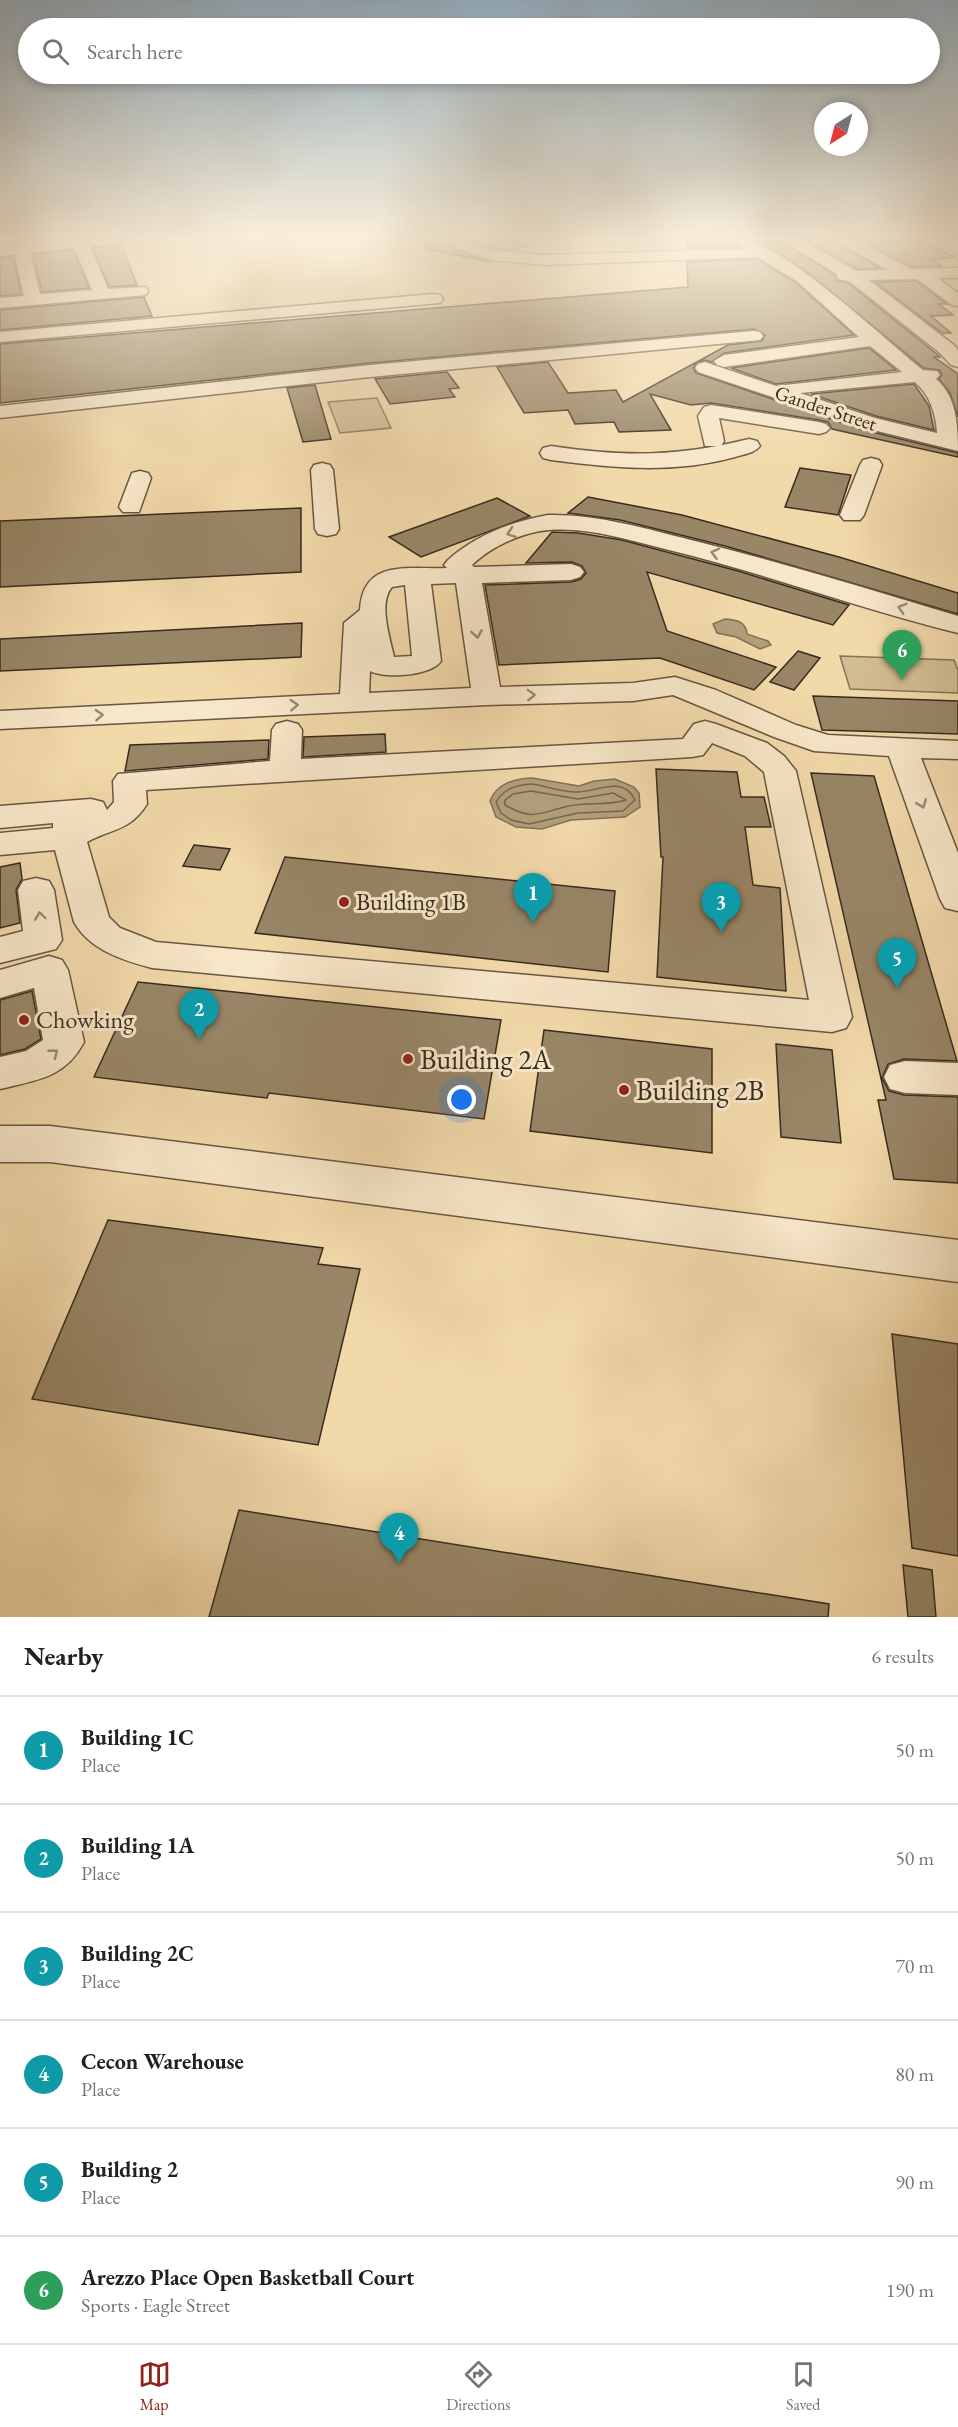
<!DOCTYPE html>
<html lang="en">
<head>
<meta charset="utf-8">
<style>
	:root { --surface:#fff; --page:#f6f6f6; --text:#202124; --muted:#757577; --line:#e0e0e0; --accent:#8f2418 }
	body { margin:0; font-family:"EB Garamond",serif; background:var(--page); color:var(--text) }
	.compass { position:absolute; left:814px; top:102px; width:54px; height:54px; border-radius:50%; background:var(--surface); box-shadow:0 3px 9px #0003; rotate:216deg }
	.you { position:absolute; left:462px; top:1100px; width:21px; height:21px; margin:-15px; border:4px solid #fff; border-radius:50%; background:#1a73e8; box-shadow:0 0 0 9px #1a73e833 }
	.badge { display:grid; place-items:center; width:39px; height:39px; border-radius:50%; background:var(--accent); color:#fff; font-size:20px; font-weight:700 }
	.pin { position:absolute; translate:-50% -50px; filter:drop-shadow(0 2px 3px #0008) }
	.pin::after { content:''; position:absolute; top:32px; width:21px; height:18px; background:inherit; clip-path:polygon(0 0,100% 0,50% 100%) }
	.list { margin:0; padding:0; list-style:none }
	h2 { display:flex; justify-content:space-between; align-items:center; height:78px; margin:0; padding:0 24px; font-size:26px }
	h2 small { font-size:20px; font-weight:400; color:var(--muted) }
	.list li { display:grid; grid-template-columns:39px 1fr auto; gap:18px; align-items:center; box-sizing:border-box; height:108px; padding:0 24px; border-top:2px solid var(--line) }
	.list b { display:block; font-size:22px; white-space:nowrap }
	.list p { margin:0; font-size:20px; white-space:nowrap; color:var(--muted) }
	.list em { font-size:20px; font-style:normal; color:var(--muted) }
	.icon { flex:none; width:33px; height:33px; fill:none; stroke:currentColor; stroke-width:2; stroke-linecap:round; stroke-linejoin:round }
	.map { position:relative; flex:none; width:958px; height:1617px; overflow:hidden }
	.search { position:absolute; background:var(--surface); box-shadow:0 3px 9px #0003; left:18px; right:18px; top:18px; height:66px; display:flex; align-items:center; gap:15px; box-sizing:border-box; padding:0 21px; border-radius:33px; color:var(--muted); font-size:22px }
	.sheet { height:726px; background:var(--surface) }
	nav { display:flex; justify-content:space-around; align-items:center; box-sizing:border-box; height:84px; border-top:2px solid var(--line); background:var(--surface); font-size:16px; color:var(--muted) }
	nav a { display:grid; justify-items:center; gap:3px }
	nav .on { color:var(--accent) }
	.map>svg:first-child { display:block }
</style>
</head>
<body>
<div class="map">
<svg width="958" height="1617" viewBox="0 0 958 1617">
	<rect width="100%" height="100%" fill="#f2d9aa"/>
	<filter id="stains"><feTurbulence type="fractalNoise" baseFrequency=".00333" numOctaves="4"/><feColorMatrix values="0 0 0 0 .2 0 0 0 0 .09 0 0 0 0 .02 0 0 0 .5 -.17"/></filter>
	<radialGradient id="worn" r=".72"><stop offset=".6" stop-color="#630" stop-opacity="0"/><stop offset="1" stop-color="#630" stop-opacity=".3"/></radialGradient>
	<!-- green -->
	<g fill="#d2bc92" stroke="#847458" stroke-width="1.5">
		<path d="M377,398L391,428L340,433L328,402Z"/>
		<path d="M840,656L954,660L958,670V693L850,689Z"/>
	</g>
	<!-- water -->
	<g fill="#b29e7b" stroke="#817056" stroke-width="1.5">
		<path d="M725,619C736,620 746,621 747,634L768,641L771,645L760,649L736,637L717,633L713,624Z"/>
		<path d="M532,778L579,786L594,781L615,779L634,787L639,793L640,807L625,817L571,820L542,829L516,827L496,817L490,801C497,783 514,779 532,778Z"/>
	</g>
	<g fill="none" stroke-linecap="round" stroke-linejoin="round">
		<!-- shore -->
		<g stroke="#74654d" stroke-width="1.5">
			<path d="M532,784C546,786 560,792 575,792C596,793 623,774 635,800L623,811L578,813L529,824L511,820L501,813L496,802C504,788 517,785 532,784Z"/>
			<path d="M531,791L578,799L613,793L626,800C607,806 588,802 569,806C540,812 534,822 505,805V800L513,794Z"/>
		</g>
	</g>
	<!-- building -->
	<g fill="#988667" stroke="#372c1f" stroke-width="1.5">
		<path d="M426,239H458L451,245L454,250L491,262L425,249Z"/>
		<path d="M466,239H541L516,250L494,249Z"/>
		<path d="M686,239H735L734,242L738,247L687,248Z"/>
		<path d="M749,239H778L835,275L836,281L848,283L938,355L940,357H934L958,374V417L950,393L939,379L942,375L939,370L924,368L806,271L780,253Z"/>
		<path d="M804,239H831L880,268L857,269Z"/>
		<path d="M858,239H915L955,257L931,260L942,266L912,267Z"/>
		<path d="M120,242L137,285L109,287L93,248L113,246Z"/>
		<path d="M73,250L89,288L42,292L33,255Z"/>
		<path d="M13,257L21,294L0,296V258Z"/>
		<path d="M757,259L796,283L854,335L724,353L712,362L704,360L696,363L693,368L696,373L860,429L958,453V457L832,429L828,422L819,420L711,403L691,405L650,394L671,430L619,432L614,422L575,424L568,410L524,413L497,367L548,362L568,393L616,390L623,402L728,345L762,341L765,335L754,329L370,363L0,403V344L688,287L687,262Z"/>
		<path d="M916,281L947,304H939L953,315L931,316L951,333H942L875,282Z"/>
		<path d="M144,297L152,316L0,330V310Z"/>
		<path d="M869,348L896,370L776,384L731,368Z"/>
		<path d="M447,372L459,388L449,389L455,397L390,404L375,379Z"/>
		<path d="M914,384L929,406L934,430L876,416L811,394Z"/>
		<path d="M315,385L331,439L303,442L287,388Z"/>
		<path d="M800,468L851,475L838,515L785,507Z"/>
		<path d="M588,497L682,515L839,557L958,593V614L725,546L620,520L568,513Z"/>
		<path d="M497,498L530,516L421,557L389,537Z"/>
		<path d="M301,508V572L0,587V521Z"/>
		<path d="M552,532L578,533L622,540L738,571L849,605L833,625L647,572L667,631L776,667L754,690L660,658L499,665L485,585L571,582L581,579L586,573L582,566L572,562L526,563Z"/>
		<path d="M302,623L301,657L0,671V639Z"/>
		<path d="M798,651L820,658L794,690L770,682Z"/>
		<path d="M813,696L958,701V734L822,730Z"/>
		<path d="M385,734L386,752L303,757L304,737Z"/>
		<path d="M269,740L268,759L125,771L130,745Z"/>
		<path d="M656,769L737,772L741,797H764L771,827H745L753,885L780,888L786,991L657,977L663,857H661Z"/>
		<path d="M811,773L874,776L957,1061L904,1059L888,1064L882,1078L889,1091L904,1095L958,1097V1183L894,1179L878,1100H886Z"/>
		<path d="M194,845L230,849L220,870L183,866Z"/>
		<path d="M285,857L615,891L608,972L255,933Z"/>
		<path d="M20,863L22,879L16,890L20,923L0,928V867Z"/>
		<path d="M138,982L501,1020L484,1119L269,1093L267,1098L94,1077Z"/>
		<path d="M32,991L41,1039L25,1049L0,1055V1000Z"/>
		<path d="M544,1030L712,1049V1153L530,1131Z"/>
		<path d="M776,1044L832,1050L841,1143L781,1137Z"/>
		<path d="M108,1220L323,1248L318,1264L360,1269L318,1445L32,1399Z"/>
		<path d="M892,1334L958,1344V1556L912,1548Z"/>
		<path d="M239,1510L829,1604L828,1617H209Z"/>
		<path d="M903,1565L932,1570L936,1617H908Z"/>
	</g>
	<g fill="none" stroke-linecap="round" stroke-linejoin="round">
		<defs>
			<g id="minor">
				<path d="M74,239H86L88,242L108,289L146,287L148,291L146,295L0,308V298L24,296L13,248L21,243L29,248L40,294L92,290L72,242Z"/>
				<path d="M738,239C779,239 886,341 923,370L937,371L940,375L936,379C957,396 958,427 958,451L861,427L698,372L695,368L698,364L705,362L776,386L902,372L870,346L724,367L717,365L714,361L724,355L859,337L797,281L758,257L545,265L493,260L456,248L453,245L461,240L494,251L545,255L744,249L736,242ZM915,382C930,395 936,414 937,433L875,418L800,393Z"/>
				<path d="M780,239H799L856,271L888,270L833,239H852L911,269L958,268V278H938L958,293V306L952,305L917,279L869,280L954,345L958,350V367L951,365L940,353L849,281L838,279L837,274Z"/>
				<path d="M931,239H951L958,242V253Z"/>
				<path d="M434,294L440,295L443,299L440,303L0,342V332Z"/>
				<path d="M754,331L760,332L763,336L760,340L370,377L0,418V406L370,365Z"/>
				<path d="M711,405L819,422L826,424L830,428L826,432L819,434L719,418L724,441L721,446H705L698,416L704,407Z"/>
				<path d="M749,439L757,441L760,446C755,453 744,454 735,457C675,474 612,468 551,460L543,458L540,453L543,448L551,446C624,457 677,457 749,439Z"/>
				<path d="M871,458L879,460L882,465L864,515L860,520H844L840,515L860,465L863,460Z"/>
				<path d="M322,463L330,465L333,470L339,529L336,534L327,536L318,534L315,529L311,470L314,465Z"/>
				<path d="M140,471L148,473L151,478L139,512H123L119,507L132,473Z"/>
				<path d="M548,515C596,514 644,528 691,540C781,562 869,589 958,616V633C860,609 764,573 665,549C628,540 588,527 549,530C522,532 491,547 472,565L474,567L571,564L580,567L584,572L580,577L571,580L482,583L500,687L633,683L675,677L716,690L796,725L828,735L958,741V759L921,758L958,853V911L945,908L940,899L889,756L814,751L774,737L673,695L633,701L487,705L0,729V711L340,694L344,623L360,610C363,558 408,570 447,568L444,565L448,560C476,535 511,522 548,515ZM456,583L471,688L369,693L370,671C385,679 431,676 441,661L431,584ZM405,585L412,656L394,657C390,638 378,603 392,587Z"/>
				<path d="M287,721L298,724L302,730L301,759L683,739L694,724L705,721L716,724L767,743L784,756L796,771L852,1017L846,1028L832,1032L152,968C122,960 90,950 74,922L55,850L0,855V833L53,828V823L0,828V806L91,799L103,802L107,810L114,802L113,781L118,774L270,761L272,730L276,724ZM712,743L745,756L764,772L809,1000L156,942L120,928L109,917L87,842C113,828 130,831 147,804L146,790L692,757L703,755Z"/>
				<path d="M36,878L49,881L54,890L62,940L56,949L0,963V937L23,931L18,890L23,881Z"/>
				<path d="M49,956L62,960L68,970L84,1042C65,1078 37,1080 0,1089V1057L26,1051L43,1040L34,988L0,998V970Z"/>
				<path d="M905,1061L958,1063V1095L905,1093L890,1089L884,1077L890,1065Z"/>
				<path d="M0,1126H50L958,1240V1282L50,1162H0Z"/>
			</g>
			<path id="major" d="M67,239H120L113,244L0,256V246Z"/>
		</defs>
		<!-- minor casing -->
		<use href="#minor" stroke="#665742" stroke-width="3"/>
		<!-- major casing -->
		<use href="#major" stroke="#372c1f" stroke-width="3"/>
		<!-- minor -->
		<use href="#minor" fill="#f7e6c8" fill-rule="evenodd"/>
		<!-- major -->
		<use href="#major" fill="#f2d9aa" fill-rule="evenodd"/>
	</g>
	<!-- one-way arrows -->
	<defs><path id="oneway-chevron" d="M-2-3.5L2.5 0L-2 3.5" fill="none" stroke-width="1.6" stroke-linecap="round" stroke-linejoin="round" transform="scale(1.5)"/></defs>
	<g stroke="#978974">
		<use href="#oneway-chevron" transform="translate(511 533) rotate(161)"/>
		<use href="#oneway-chevron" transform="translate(715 553) rotate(-166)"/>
		<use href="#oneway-chevron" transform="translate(902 608) rotate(-163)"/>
		<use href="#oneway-chevron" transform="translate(477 634) rotate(81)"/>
		<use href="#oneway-chevron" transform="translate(531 695) rotate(-2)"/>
		<use href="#oneway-chevron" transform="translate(294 705) rotate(-3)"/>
		<use href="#oneway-chevron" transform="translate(99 715) rotate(-3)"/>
		<use href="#oneway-chevron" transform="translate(922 804) rotate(69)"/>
		<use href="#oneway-chevron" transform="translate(40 916) rotate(-98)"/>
		<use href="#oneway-chevron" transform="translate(54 1053) rotate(-38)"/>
	</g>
	<!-- sky -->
	<linearGradient id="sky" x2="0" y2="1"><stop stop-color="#92abbc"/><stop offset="0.51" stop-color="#f9eed9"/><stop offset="1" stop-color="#f9eed9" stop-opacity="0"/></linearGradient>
	<rect width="958" height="466" fill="url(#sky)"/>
	<!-- markers -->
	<g fill="#8f2418" stroke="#f7e6c8" stroke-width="2">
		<circle cx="344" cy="902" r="6"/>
		<circle cx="24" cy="1020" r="6"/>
		<circle cx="408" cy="1059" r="6"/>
		<circle cx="624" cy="1090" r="6"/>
	</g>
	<g text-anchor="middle" stroke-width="6" stroke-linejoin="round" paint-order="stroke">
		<!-- far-street labels -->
		<g font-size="20" fill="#372c1f" stroke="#f7e6c8">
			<text transform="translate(826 408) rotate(18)" y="7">Gander Street</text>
		</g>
		<!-- poi labels -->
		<g font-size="24" fill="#372c1f" stroke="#f7e6c8" text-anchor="start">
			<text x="356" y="910">Building 1B</text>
			<text x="36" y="1028">Chowking</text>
		</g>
		<!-- near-poi labels -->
		<g font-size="28" fill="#372c1f" stroke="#f7e6c8" text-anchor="start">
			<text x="420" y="1069">Building 2A</text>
			<text x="636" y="1100">Building 2B</text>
		</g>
	</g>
	<rect width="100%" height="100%" filter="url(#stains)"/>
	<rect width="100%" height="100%" fill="url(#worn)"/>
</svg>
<svg class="compass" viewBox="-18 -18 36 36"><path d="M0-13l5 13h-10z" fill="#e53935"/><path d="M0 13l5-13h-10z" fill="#757577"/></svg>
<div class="you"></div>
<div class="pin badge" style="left:533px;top:923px;background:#0f9aa8">1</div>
<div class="pin badge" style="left:199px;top:1039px;background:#0f9aa8">2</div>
<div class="pin badge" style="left:721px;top:932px;background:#0f9aa8">3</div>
<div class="pin badge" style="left:399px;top:1563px;background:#0f9aa8">4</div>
<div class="pin badge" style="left:897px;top:988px;background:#0f9aa8">5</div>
<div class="pin badge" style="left:902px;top:680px;background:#2e9e5b">6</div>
<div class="search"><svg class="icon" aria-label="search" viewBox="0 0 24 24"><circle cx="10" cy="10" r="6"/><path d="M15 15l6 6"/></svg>Search here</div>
</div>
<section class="sheet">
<h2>Nearby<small>6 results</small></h2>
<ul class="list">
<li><span class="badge" style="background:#0f9aa8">1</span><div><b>Building 1C</b><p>Place</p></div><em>50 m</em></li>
<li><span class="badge" style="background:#0f9aa8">2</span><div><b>Building 1A</b><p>Place</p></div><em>50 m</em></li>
<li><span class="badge" style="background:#0f9aa8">3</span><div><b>Building 2C</b><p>Place</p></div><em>70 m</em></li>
<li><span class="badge" style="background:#0f9aa8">4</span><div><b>Cecon Warehouse</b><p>Place</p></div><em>80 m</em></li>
<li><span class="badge" style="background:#0f9aa8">5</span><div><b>Building 2</b><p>Place</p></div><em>90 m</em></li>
<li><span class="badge" style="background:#2e9e5b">6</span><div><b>Arezzo Place Open Basketball Court</b><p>Sports · Eagle Street</p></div><em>190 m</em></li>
</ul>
</section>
<nav>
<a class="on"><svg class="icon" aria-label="map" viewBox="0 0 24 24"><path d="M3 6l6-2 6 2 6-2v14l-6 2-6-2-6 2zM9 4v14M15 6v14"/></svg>Map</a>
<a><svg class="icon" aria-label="directions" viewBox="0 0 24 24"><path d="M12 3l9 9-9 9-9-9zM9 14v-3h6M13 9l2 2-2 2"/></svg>Directions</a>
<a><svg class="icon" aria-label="saved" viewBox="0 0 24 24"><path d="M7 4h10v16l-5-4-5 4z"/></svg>Saved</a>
</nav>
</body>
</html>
